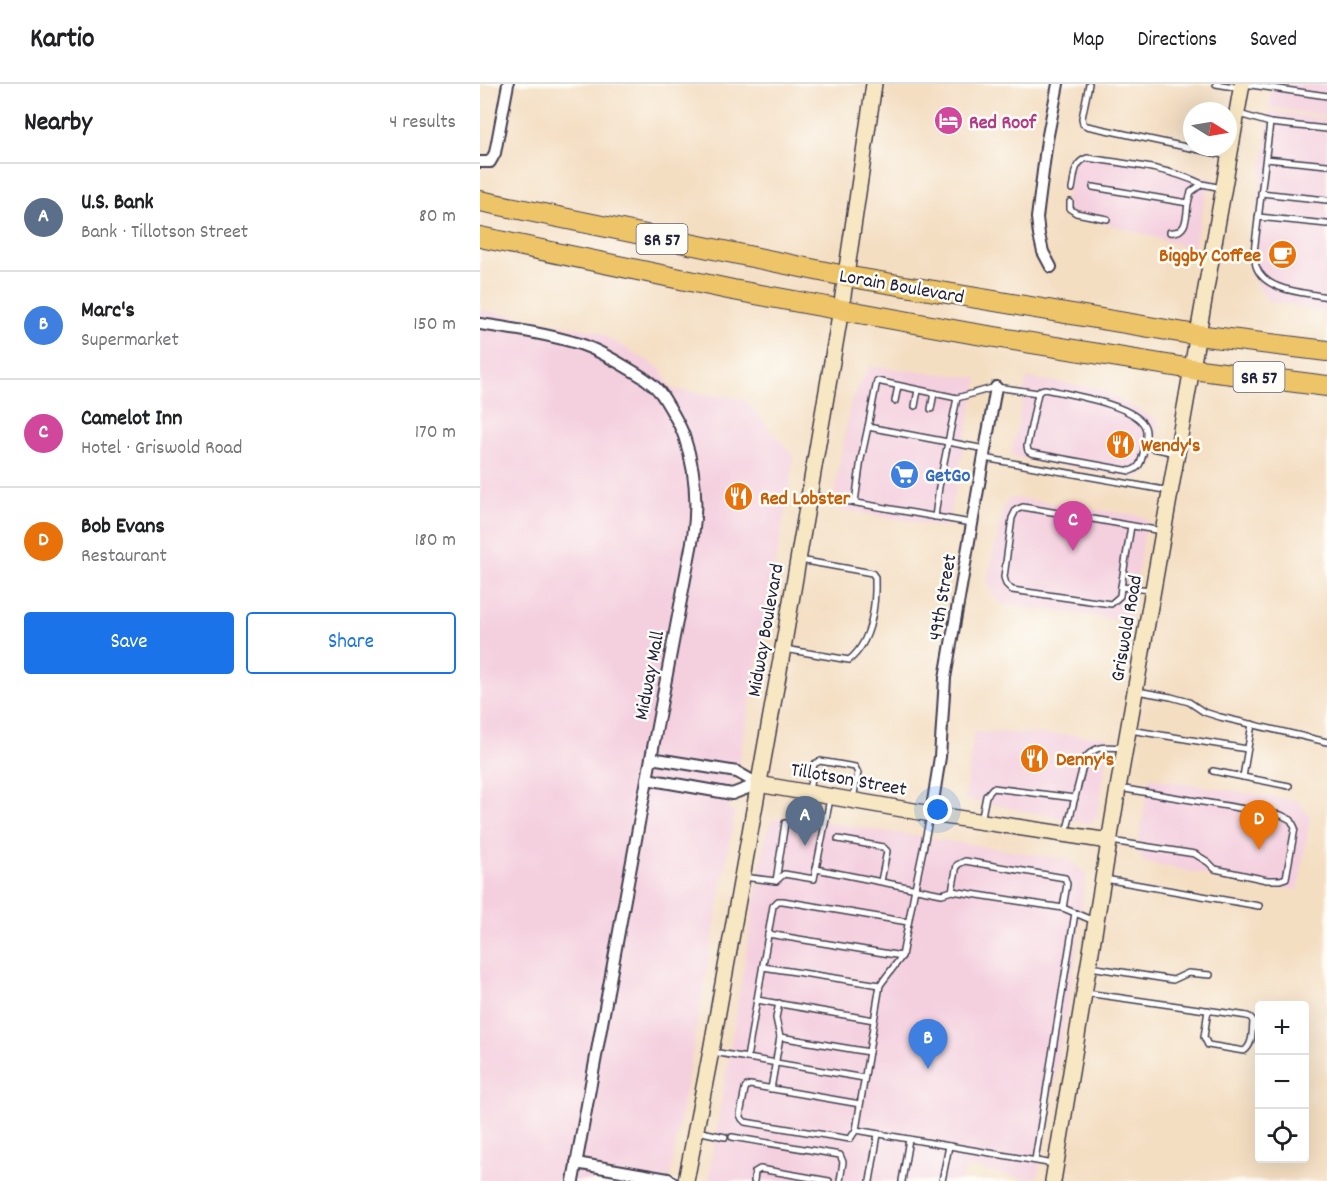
<!DOCTYPE html>
<html lang="en">
<head>
<meta charset="utf-8">
<style>
	:root { --surface:#fff; --page:#f2f2f2; --text:#202124; --muted:#757577; --line:#e0e0e0; --accent:#1a73e8 }
	body { margin:0; font-family:Dekko,sans-serif; background:var(--page); color:var(--text) }
	.controls { position:absolute; right:18px; bottom:18px; display:grid; overflow:hidden; border-radius:6px; box-shadow:0 6px 24px #0002 }
	.controls button { width:54px; height:54px; display:grid; place-items:center; padding:0; border:0; border-bottom:2px solid var(--line); background:var(--surface); color:var(--text); font:30px sans-serif }
	.compass { position:absolute; left:703px; top:18px; width:54px; height:54px; border-radius:50%; background:var(--surface); box-shadow:0 6px 24px #0002; rotate:101deg }
	.you { position:absolute; left:458px; top:726px; width:21px; height:21px; margin:-15px; border:4px solid #fff; border-radius:50%; background:#1a73e8; box-shadow:0 0 0 9px #1a73e833 }
	.badge { display:grid; place-items:center; width:39px; height:39px; border-radius:50%; background:var(--accent); color:#fff; font-size:20px; font-weight:700 }
	.pin { position:absolute; translate:-50% -50px; filter:drop-shadow(0 2px 3px #0008) }
	.pin::after { content:''; position:absolute; top:32px; width:21px; height:18px; background:inherit; clip-path:polygon(0 0,100% 0,50% 100%) }
	.list { margin:0; padding:0; list-style:none }
	h2 { display:flex; justify-content:space-between; align-items:center; height:78px; margin:0; padding:0 24px; font-size:26px }
	h2 small { font-size:20px; font-weight:400; color:var(--muted) }
	.list li { display:grid; grid-template-columns:39px 1fr auto; gap:18px; align-items:center; box-sizing:border-box; height:108px; padding:0 24px; border-top:2px solid var(--line) }
	.list b { display:block; font-size:22px; white-space:nowrap }
	.list p { margin:0; font-size:20px; white-space:nowrap; color:var(--muted) }
	.list em { font-size:20px; font-style:normal; color:var(--muted) }
	.actions { display:flex; gap:12px; padding:18px 24px }
	.actions a { flex:1; padding:14px 0; border:2px solid var(--accent); border-radius:6px; text-align:center; font-size:21px; color:var(--accent) }
	.actions .main { background:var(--accent); color:#fff }
	.icon { flex:none; width:33px; height:33px; fill:none; stroke:currentColor; stroke-width:2; stroke-linecap:round; stroke-linejoin:round }
	.map { position:relative; flex:none; width:847px; height:1097px; overflow:hidden }
	header { display:flex; align-items:center; gap:36px; box-sizing:border-box; height:84px; padding:0 30px; background:var(--surface); border-bottom:2px solid var(--line) }
	header strong { font-size:28px }
	nav { display:flex; gap:33px; margin-inline-start:auto; font-size:21px }
	main { display:flex }
	aside { flex:1; background:var(--surface) }
	.map>svg:first-child { display:block }
</style>
</head>
<body>
<header>
<strong>Kartio</strong>
<nav><a>Map</a><a>Directions</a><a>Saved</a></nav>
</header>
<main>
<aside>
<h2>Nearby<small>4 results</small></h2>
<ul class="list">
<li><span class="badge" style="background:#5c6f8a">A</span><div><b>U.S. Bank</b><p>Bank · Tillotson Street</p></div><em>80 m</em></li>
<li><span class="badge" style="background:#3f7fe0">B</span><div><b>Marc's</b><p>Supermarket</p></div><em>150 m</em></li>
<li><span class="badge" style="background:#d1479c">C</span><div><b>Camelot Inn</b><p>Hotel · Griswold Road</p></div><em>170 m</em></li>
<li><span class="badge" style="background:#e8710a">D</span><div><b>Bob Evans</b><p>Restaurant</p></div><em>180 m</em></li>
</ul>
<div class="actions"><a class="main">Save</a><a>Share</a></div>
</aside>
<div class="map">
<svg width="847" height="1097" viewBox="0 0 847 1097">
	<rect width="100%" height="100%" fill="#fdfcf7"/>
	<filter id="ink" filterUnits="userSpaceOnUse"><feTurbulence type="fractalNoise" baseFrequency=".0167" numOctaves="2"/><feDisplacementMap in="SourceGraphic" scale="12" xChannelSelector="R" yChannelSelector="G"/><feConvolveMatrix kernelMatrix="1 2 1 2 8 2 1 2 1" color-interpolation-filters="sRGB"/></filter>
	<filter id="wash" filterUnits="userSpaceOnUse"><feTurbulence type="fractalNoise" baseFrequency=".008" numOctaves="4" result="noise"/><feDisplacementMap in="SourceGraphic" scale="24" xChannelSelector="R" yChannelSelector="G"/><feGaussianBlur stdDeviation="1.35" result="paint"/><feColorMatrix in="noise" values="0 0 0 0 0 0 0 0 0 0 0 0 0 0 0 0 0 1.4 0 .05"/><feComposite in="paint" operator="in"/></filter>
	<g filter="url(#wash)">
		<rect width="100%" height="100%" fill="#f4dec2"/>
		<!-- built -->
		<g fill="#f4cfde">
			<path d="M791,0H847V32L789,23Z"/>
			<path d="M789,27L847,35V228L787,217L770,187Z"/>
			<path d="M594,67L731,94L713,165L584,127Z"/>
			<path d="M0,225L119,248L181,285L192,305L264,315L313,372L311,395L260,674L249,725L255,729L189,1097H0Z"/>
			<path d="M390,282L498,294L467,444L352,424L371,317Z"/>
			<path d="M547,294L617,304L679,337L676,375L657,395L531,372Z"/>
			<path d="M535,414L660,432L667,435L649,537L520,520L513,510L507,497L523,427L528,416Z"/>
			<path d="M494,648L627,652V676L617,733L610,740L485,715Z"/>
			<path d="M669,694L818,717L830,733L818,806L741,794L664,778L657,767Z"/>
			<path d="M312,733L590,776L606,790L596,873L558,1092L546,1095L486,1083L481,1097H231L229,1091L286,749L293,735Z"/>
		</g>
	</g>
	<g filter="url(#ink)">
		<g fill="none" stroke-linecap="round" stroke-linejoin="round">
			<defs>
				<g id="lane">
					<path d="M609,0L602,34L603,40L607,42L748,72"/>
					<path d="M736,0L760,4"/>
					<path d="M764,0L847,12"/>
					<path d="M759,30L790,39L847,45"/>
					<path d="M790,39L774,168C775,172 775,178 776,182C785,208 824,208 847,213"/>
					<path d="M786,75L847,81"/>
					<path d="M613,103L708,119L711,108L722,100L742,104"/>
					<path d="M592,105C595,92 593,79 607,74C646,80 686,83 722,100"/>
					<path d="M781,109L847,116"/>
					<path d="M590,118V125L596,129L627,135"/>
					<path d="M778,133L847,140"/>
					<path d="M690,148C708,150 706,132 708,119"/>
					<path d="M565,305C587,310 657,321 665,343C668,350 665,358 664,366C661,377 661,384 650,387L551,369L548,367L547,362L558,309L561,306Z"/>
					<path d="M477,314L516,303L558,309"/>
					<path d="M415,317L418,302"/>
					<path d="M435,322L438,306"/>
					<path d="M451,325L454,309"/>
					<path d="M388,343L397,297L477,314L459,403L455,433"/>
					<path d="M664,362L695,369"/>
					<path d="M504,374L690,407"/>
					<path d="M331,411L491,439"/>
					<path d="M375,418L381,375L388,343L505,365"/>
					<path d="M641,503L651,442"/>
					<path d="M671,506L641,503L640,512L631,520L532,506L526,500L524,493L532,434L536,426L543,423L682,447"/>
					<path d="M305,565L369,576C392,558 396,520 395,493L392,489L320,476"/>
					<path d="M657,607L691,613L709,618L724,628L740,633L847,658"/>
					<path d="M650,646L767,665"/>
					<path d="M733,687L809,702"/>
					<path d="M763,693L772,640"/>
					<path d="M329,706L334,680L340,677L375,683L378,689L373,715"/>
					<path d="M501,737L506,712L513,704L595,714"/>
					<path d="M586,749L605,674C618,660 625,663 643,664"/>
					<path d="M358,755L403,763L407,767L401,797"/>
					<path d="M631,757L715,770L728,778L735,785L787,796H800L806,794L815,744L811,736L801,731L639,704"/>
					<path d="M336,785L462,810L472,807L583,824L614,837"/>
					<path d="M263,793L296,797L304,790L334,795L350,715"/>
					<path d="M625,795L779,822"/>
					<path d="M296,797L305,739"/>
					<path d="M472,807L477,781L485,777L585,794L587,800L583,824"/>
					<path d="M288,850L422,872"/>
					<path d="M283,883L400,901"/>
					<path d="M610,883L693,896L708,889L730,891"/>
					<path d="M606,909L761,931C767,932 772,932 773,938C772,948 773,961 764,967L728,961L724,953L728,926"/>
					<path d="M277,916L394,936"/>
					<path d="M300,953L389,968"/>
					<path d="M233,968L384,994"/>
					<path d="M267,974L293,822L298,817H303L428,838"/>
					<path d="M291,1005L300,953L296,934L299,919"/>
					<path d="M380,1020L270,1001L267,1002L265,1005L260,1031L262,1035L265,1038L370,1055L376,1046L400,901L422,872L435,804L450,732"/>
					<path d="M376,1046L574,1080"/>
					<path d="M217,1047L245,1053"/>
					<path d="M252,1053L360,1071L363,1078L360,1097"/>
					<path d="M555,1076L595,829"/>
					<path d="M274,1097L275,1088L280,1085L349,1097"/>
					<path d="M390,1097L398,1050"/>
					<path d="M422,1097L429,1055"/>
					<path d="M462,1097L469,1062"/>
				</g>
				<g id="street">
					<path d="M0,78H10L15,69L28,0"/>
					<path d="M571,183L563,168L559,151L557,134L567,56L578,0"/>
					<path d="M0,240C33,245 68,250 100,260C116,265 131,274 146,283C159,291 173,298 182,311C190,324 199,338 204,352C215,384 218,419 213,453L171,674L93,1097"/>
					<path d="M171,674L257,688L278,700"/>
					<path d="M167,695L252,710L278,700"/>
					<path d="M451,730L460,673L465,594L516,303"/>
					<path d="M96,1079L188,1095L191,1097"/>
				</g>
				<g id="secondary">
					<path d="M278,700L451,730L629,757"/>
					<path d="M206,1097L231,967L303,564L361,225L394,0"/>
					<path d="M573,1097L638,704L762,0"/>
				</g>
				<g id="highway">
					<path d="M0,117L365,192L717,251L847,267"/>
					<path d="M0,153L253,206L490,249L712,285L847,302"/>
				</g>
			</defs>
			<!-- lane casing -->
			<use href="#lane" stroke="#423e4f" stroke-width="8"/>
			<!-- street casing -->
			<use href="#street" stroke="#423e4f" stroke-width="14"/>
			<!-- secondary casing -->
			<use href="#secondary" stroke="#423e4f" stroke-width="18"/>
			<!-- highway casing -->
			<use href="#highway" stroke="#423e4f" stroke-width="22"/>
			<!-- lane -->
			<use href="#lane" stroke="#fff" stroke-width="5"/>
			<!-- street -->
			<use href="#street" stroke="#fff" stroke-width="10"/>
			<!-- secondary -->
			<use href="#secondary" stroke="#f8e7c3" stroke-width="15"/>
			<!-- highway -->
			<use href="#highway" stroke="#eec469" stroke-width="20"/>
		</g>
	</g>
	<!-- icons -->
	<defs>
		<symbol id="hotel-disc" viewBox="-11 -11 22 22"><circle r="9.5" fill="#d1479c" stroke="#fdfcf7"/><path d="M-6-4.5h1.5V1H6V5H4.5V3h-9V5H-6ZM-4 0a1.8 1.8 0 1 1 3.6 0ZM.5 0V-2.5h3Q6-2.5 6 0Z" fill="#fff"/></symbol>
		<symbol id="cafe-disc" viewBox="-11 -11 22 22"><circle r="9.5" fill="#e8710a" stroke="#fdfcf7"/><path d="M-5.5-4.5H6V0H3Q3 3.5 0 3.5H-2.5Q-5.5 3.5-5.5 0ZM3-3.2v2h1.7v-2ZM-6 4.5H4V6H-6Z" fill="#fff"/></symbol>
		<symbol id="restaurant-disc" viewBox="-11 -11 22 22"><circle r="9.5" fill="#e8710a" stroke="#fdfcf7"/><path d="M-5-6h1v4h1v-4h1v4h1v-4h1v5L-1.5 .5V6h-2V.5L-5-1ZM5-6V6H3V1.5H1.5Q1.5-4 5-6Z" fill="#fff"/></symbol>
		<symbol id="supermarket-disc" viewBox="-11 -11 22 22"><circle r="9.5" fill="#3f7fe0" stroke="#fdfcf7"/><path d="M-6-5.5h2.5l.6 2H6L4.5 2H-2.5L-4.4-4H-6ZM-1.5 3.2a1.3 1.3 0 1 0 .1 0ZM3 3.2a1.3 1.3 0 1 0 .1 0Z" fill="#fff"/></symbol>
	</defs>
	<g fill-rule="evenodd">
		<use href="#hotel-disc" x="452" y="20" width="33" height="33"/>
		<use href="#cafe-disc" x="786" y="154" width="33" height="33"/>
		<use href="#restaurant-disc" x="624" y="344" width="33" height="33"/>
		<use href="#supermarket-disc" x="408" y="374" width="33" height="33"/>
		<use href="#restaurant-disc" x="242" y="396" width="33" height="33"/>
		<use href="#restaurant-disc" x="538" y="658" width="33" height="33"/>
	</g>
	<g text-anchor="middle" stroke-width="5" stroke-linejoin="round" paint-order="stroke">
		<!-- shield labels -->
		<g fill="#fdfcf7" stroke="#646373" stroke-width="1.5">
			<rect x="156.5" y="140" width="51" height="30" rx="4.5"/>
			<rect x="753.5" y="278" width="51" height="30" rx="4.5"/>
		</g>
		<g font-size="18" font-weight="bold" fill="#22223b">
			<text x="182" y="161">SR 57</text>
			<text x="779" y="299">SR 57</text>
		</g>
		<!-- hotel labels -->
		<g font-size="20" font-weight="bold" fill="#b23c85" stroke="#fdfcf7" text-anchor="start">
			<text x="489" y="44">Red Roof</text>
		</g>
		<!-- food labels -->
		<g font-size="20" font-weight="bold" fill="#c56008" stroke="#fdfcf7" text-anchor="start">
			<text x="781" y="177" text-anchor="end">Biggby Coffee</text>
			<text x="661" y="367">Wendy's</text>
			<text x="280" y="420">Red Lobster</text>
			<text x="576" y="681">Denny's</text>
		</g>
		<!-- street labels -->
		<g font-size="20" fill="#22223b" stroke="#fdfcf7">
			<text transform="translate(422 201) rotate(10)" y="7">Lorain Boulevard</text>
			<text transform="translate(461 513) rotate(-80)" y="7">49th Street</text>
			<text transform="translate(645 544) rotate(-80)" y="7">Griswold Road</text>
			<text transform="translate(284 546) rotate(-80)" y="7">Midway Boulevard</text>
			<text transform="translate(168 591) rotate(-79)" y="7">Midway Mall</text>
			<text transform="translate(369 694) rotate(10)" y="7">Tillotson Street</text>
		</g>
		<!-- shop labels -->
		<g font-size="20" font-weight="bold" fill="#366cbe" stroke="#fdfcf7" text-anchor="start">
			<text x="445" y="397">GetGo</text>
		</g>
	</g>
</svg>
<div class="controls">
<button>+</button>
<button>−</button>
<button><svg class="icon" aria-label="locate" viewBox="0 0 24 24"><circle cx="12" cy="12" r="6"/><path d="M12 2v4M12 18v4M2 12h4M18 12h4"/></svg></button>
</div>
<svg class="compass" viewBox="-18 -18 36 36"><path d="M0-13l5 13h-10z" fill="#e53935"/><path d="M0 13l5-13h-10z" fill="#757577"/></svg>
<div class="you"></div>
<div class="pin badge" style="left:325px;top:762px;background:#5c6f8a">A</div>
<div class="pin badge" style="left:448px;top:985px;background:#3f7fe0">B</div>
<div class="pin badge" style="left:593px;top:467px;background:#d1479c">C</div>
<div class="pin badge" style="left:779px;top:766px;background:#e8710a">D</div>
</div>
</main>
</body>
</html>
